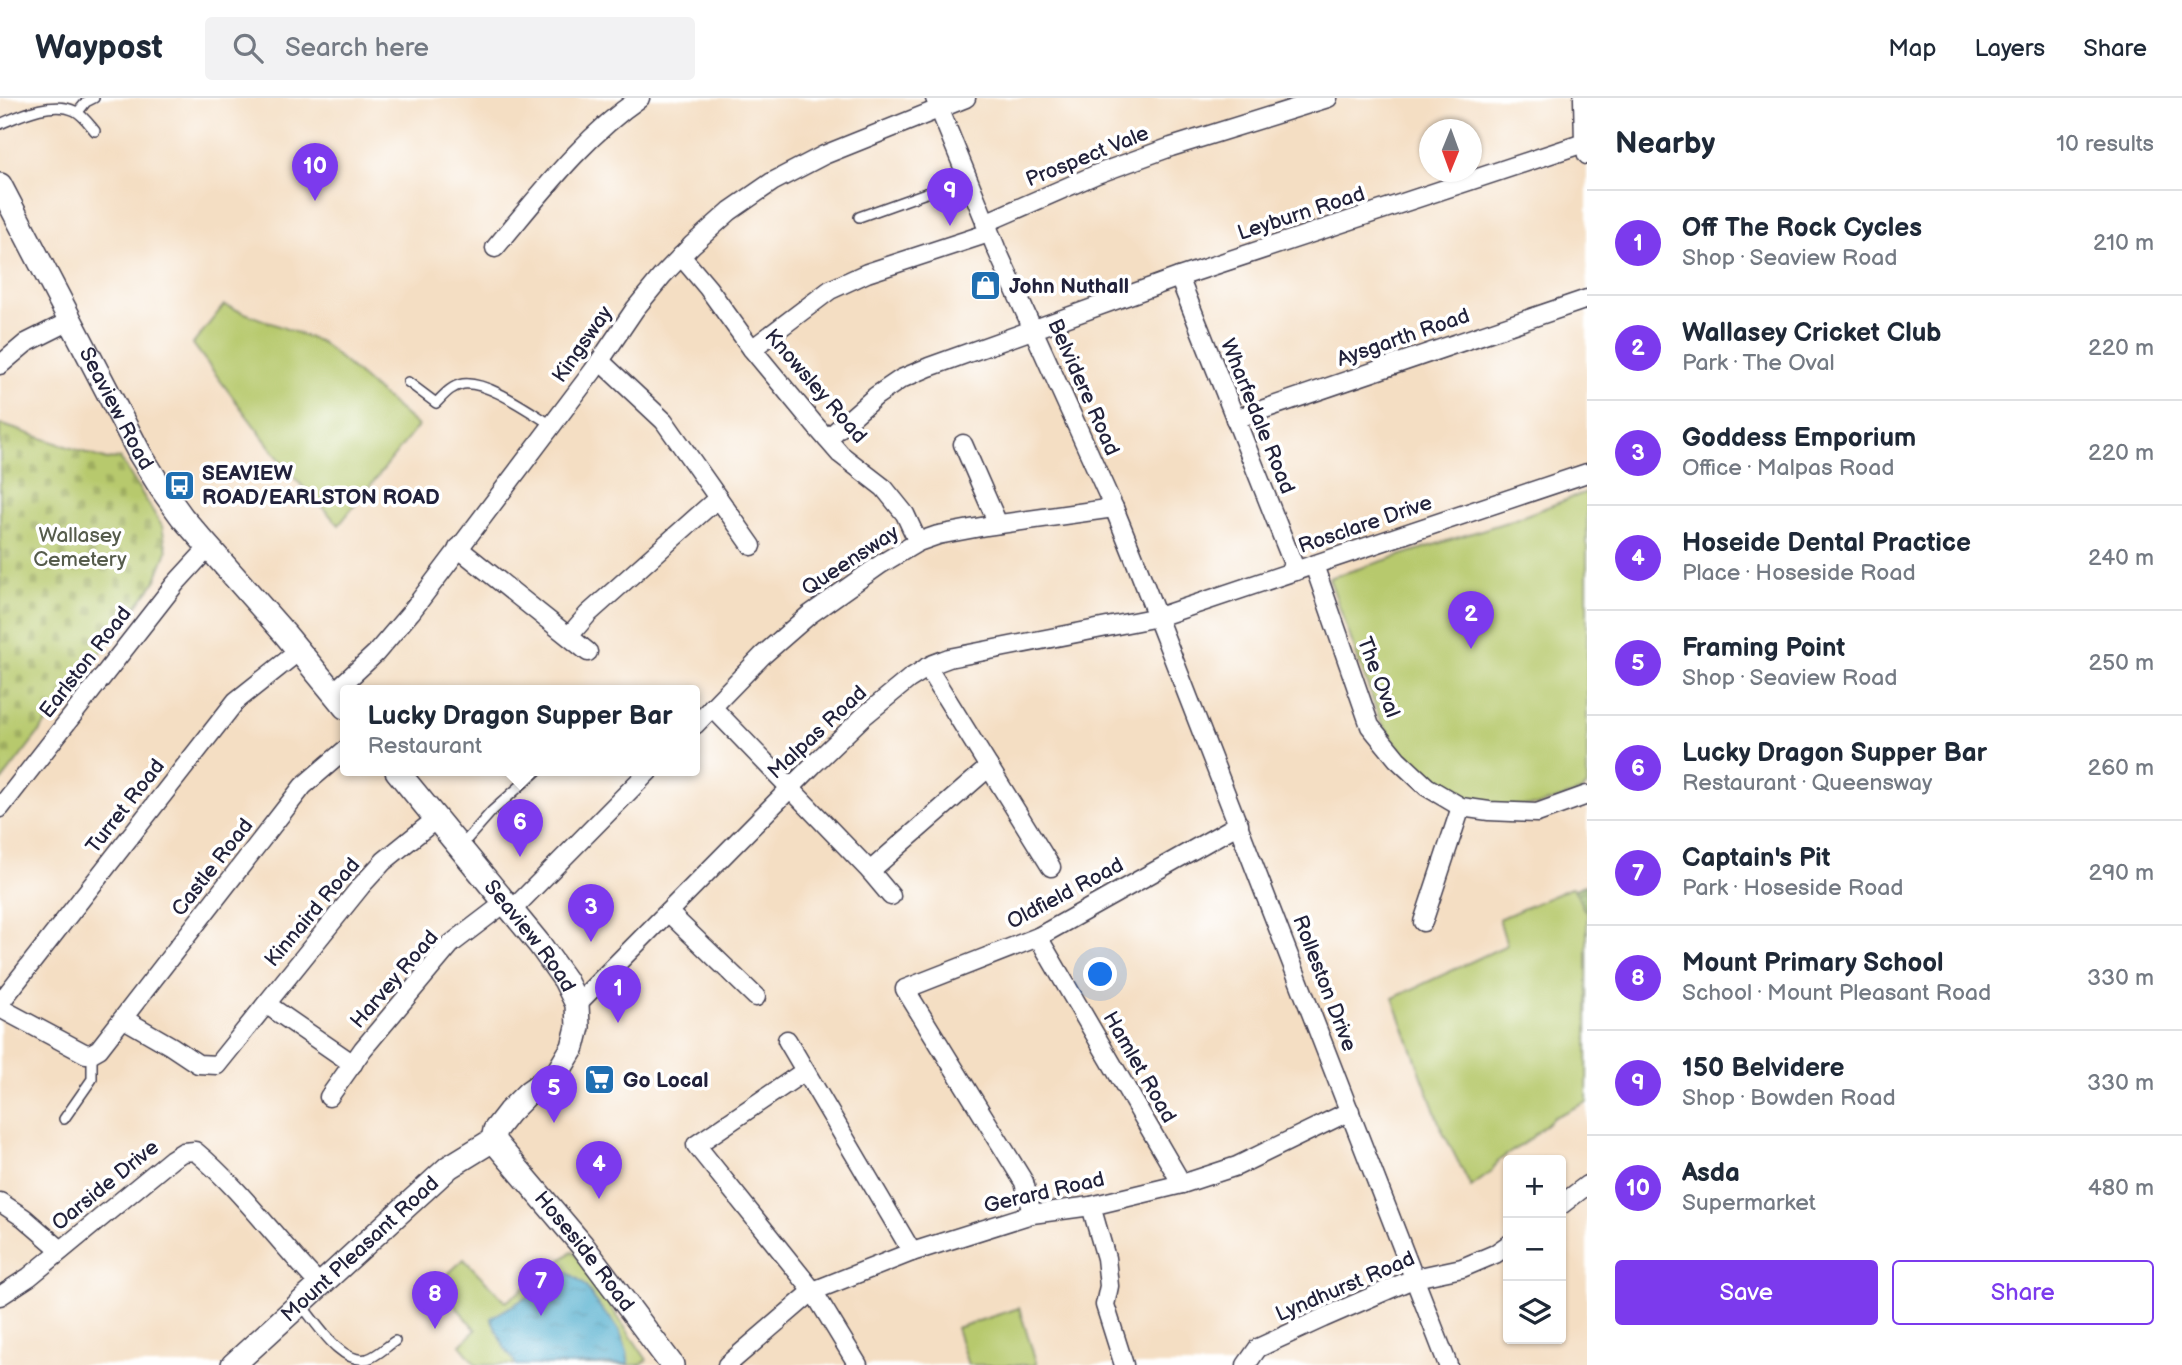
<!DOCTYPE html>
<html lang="en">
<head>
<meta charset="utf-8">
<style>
	:root { --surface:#fff; --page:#f2f2f3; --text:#1f2937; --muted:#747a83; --line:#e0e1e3; --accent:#7c3aed }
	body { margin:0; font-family:"Balsamiq Sans",sans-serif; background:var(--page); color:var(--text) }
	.controls { position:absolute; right:21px; bottom:21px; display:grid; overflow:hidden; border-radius:7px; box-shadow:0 2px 5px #0004 }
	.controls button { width:63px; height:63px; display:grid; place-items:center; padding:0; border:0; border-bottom:2px solid var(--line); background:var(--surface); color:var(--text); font:35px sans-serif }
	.compass { position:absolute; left:1419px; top:21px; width:63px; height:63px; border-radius:50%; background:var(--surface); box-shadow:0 2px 5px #0004; rotate:181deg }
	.you { position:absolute; left:1101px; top:877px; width:24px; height:24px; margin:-18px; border:5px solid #fff; border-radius:50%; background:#1a73e8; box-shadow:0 0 0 10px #1a73e833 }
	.badge { display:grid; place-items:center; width:46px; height:46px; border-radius:50%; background:var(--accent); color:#fff; font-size:23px; font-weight:700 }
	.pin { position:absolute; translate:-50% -58px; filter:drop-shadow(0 2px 4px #0008) }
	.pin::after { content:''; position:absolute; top:37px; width:24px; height:21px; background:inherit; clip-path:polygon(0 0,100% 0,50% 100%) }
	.popup { position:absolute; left:340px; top:587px; width:360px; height:91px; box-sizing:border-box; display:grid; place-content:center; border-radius:7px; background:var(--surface); filter:drop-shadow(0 2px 5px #0005); font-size:23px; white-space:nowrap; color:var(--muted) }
	.popup b { font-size:26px; color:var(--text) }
	.popup::after { content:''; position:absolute; left:50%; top:100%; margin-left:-14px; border:14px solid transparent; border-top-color:var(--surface) }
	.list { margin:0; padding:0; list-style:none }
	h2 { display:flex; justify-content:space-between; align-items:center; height:91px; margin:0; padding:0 28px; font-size:30px }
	h2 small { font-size:23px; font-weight:400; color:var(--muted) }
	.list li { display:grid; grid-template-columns:46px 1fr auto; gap:21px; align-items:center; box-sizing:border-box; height:105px; padding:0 28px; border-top:2px solid var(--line) }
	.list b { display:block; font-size:26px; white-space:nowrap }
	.list p { margin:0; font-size:23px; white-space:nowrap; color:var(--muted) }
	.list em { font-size:23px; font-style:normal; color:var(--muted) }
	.actions { display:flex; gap:14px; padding:21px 28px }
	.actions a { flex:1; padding:16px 0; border:2px solid var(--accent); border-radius:7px; text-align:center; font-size:24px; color:var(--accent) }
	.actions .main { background:var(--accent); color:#fff }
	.icon { flex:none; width:38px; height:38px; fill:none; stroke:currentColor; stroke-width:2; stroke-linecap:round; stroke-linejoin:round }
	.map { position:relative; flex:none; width:1587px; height:1267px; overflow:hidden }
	header { display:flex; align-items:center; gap:42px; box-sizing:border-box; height:98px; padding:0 35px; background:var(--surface); border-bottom:2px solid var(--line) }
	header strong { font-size:33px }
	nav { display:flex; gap:38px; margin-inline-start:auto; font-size:24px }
	.search { width:490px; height:63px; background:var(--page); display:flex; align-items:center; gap:18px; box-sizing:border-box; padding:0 24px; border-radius:7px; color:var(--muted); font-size:26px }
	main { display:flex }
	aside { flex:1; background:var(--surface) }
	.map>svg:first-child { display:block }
</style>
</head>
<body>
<header>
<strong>Waypost</strong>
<div class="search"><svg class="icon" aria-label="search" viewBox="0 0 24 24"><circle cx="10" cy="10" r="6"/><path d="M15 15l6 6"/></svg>Search here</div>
<nav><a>Map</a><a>Layers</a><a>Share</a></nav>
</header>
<main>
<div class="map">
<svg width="1587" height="1267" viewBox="0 0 1587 1267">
	<defs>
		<pattern id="forest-crowns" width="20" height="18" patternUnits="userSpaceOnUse" patternTransform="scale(1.75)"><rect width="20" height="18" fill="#91ad60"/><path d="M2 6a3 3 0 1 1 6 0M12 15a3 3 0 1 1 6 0" fill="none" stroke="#768c50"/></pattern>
		<pattern id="cemetery-stones" width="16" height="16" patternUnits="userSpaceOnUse" patternTransform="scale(1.75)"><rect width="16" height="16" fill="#b7c96d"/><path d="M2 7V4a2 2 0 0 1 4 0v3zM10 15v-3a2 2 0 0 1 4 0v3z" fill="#9dac5f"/></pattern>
		<pattern id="water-ripples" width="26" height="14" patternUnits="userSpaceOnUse" patternTransform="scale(1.75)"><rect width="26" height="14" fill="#4daccc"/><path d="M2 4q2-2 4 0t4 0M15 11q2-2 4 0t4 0" fill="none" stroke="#408ca7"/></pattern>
	</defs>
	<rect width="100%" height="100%" fill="#fff"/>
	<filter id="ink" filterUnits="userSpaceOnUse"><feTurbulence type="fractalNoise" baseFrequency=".0143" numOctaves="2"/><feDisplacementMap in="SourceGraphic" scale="14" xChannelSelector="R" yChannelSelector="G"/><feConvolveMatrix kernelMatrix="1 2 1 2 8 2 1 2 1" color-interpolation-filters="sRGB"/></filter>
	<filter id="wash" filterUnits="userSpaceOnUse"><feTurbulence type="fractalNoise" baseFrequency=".00686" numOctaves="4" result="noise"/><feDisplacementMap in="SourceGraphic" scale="28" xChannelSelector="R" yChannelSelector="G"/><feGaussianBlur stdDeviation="1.57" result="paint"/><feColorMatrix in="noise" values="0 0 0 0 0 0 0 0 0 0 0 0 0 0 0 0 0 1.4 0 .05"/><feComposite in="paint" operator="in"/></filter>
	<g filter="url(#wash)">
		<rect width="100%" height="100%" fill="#f4dec3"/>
		<!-- forest -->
		<path fill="url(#forest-crowns)" stroke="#5a684e" stroke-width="2" d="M1587,786V814L1554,800Z"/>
		<!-- cemetery -->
		<path fill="url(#cemetery-stones)" stroke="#6c7654" stroke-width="2" d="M0,326L107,362L120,360L162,428L167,453L155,484L0,685Z"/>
		<!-- park -->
		<g fill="#b7c96d" stroke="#6c7654" stroke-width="2">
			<path d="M224,207L321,244L418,328L339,427L289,374L193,246Z"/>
			<path d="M1587,394V688L1580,694L1539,707L1505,708L1471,703L1445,692L1404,657L1380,622L1329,480L1510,423Z"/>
			<path d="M1573,789L1584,812L1587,811V1004L1554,1019L1530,1041L1498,1063L1490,1075L1471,1089L1441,1030L1393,900L1507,847L1499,821Z"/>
			<path d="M573,1153L647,1262L640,1267H476L460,1247L476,1232L437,1186L464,1161L506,1204Z"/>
			<path d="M1019,1210L1037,1267H968L956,1230Z"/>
		</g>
		<!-- water -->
		<path fill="url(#water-ripples)" stroke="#386784" stroke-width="2" d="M560,1172C589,1183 586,1192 603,1213C606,1217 611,1220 614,1225C623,1237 627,1251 629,1266L517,1267L504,1249L491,1220L548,1187Z"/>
	</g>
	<g filter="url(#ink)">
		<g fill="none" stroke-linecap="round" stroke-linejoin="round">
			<defs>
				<g id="service">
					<path d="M78,14L86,4L94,0"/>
					<path d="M0,26C21,17 53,2 75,13C83,17 89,26 95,33"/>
					<path d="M859,119L968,80"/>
					<path d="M408,284L436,305C444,297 451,288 463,286C488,283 530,314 552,327"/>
					<path d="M461,748L492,713L537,673"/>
					<path d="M64,1021L92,981V955"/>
					<path d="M301,1207C317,1225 340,1266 367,1261C376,1259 387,1248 395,1243"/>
				</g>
				<g id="minor">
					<path d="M935,0L996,150L1114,410L1133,457L1448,1267"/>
					<path d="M1583,0L1584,45L1587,57"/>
					<path d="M985,125L1097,76L1171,49L1328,0"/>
					<path d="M495,150C539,98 583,39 640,0"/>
					<path d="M681,158L708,190L752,251L814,326L840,356L884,390L905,416L918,444"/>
					<path d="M1179,179L1296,473"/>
					<path d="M752,251L830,192L867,175L989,135"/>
					<path d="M600,263L664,323L752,448"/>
					<path d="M0,267L26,245L70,223"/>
					<path d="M1235,321L1587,201"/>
					<path d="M827,341L876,298L901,281L929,269L1179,179L1584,45"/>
					<path d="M963,346L998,426"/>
					<path d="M458,450L588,554"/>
					<path d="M1314,467L1370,628L1397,661L1427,689L1461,709L1489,713L1537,715L1587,697"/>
					<path d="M569,538L588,516L718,400"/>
					<path d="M927,569L1051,769"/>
					<path d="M333,595L376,555L411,514L593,273L635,211L662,178L692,147L730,113L772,84L824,57L966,0"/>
					<path d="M712,609L870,773L891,798"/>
					<path d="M695,627L762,558L809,517L881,466L918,444L938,437L986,428L1114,410"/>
					<path d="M0,710L175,486L209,449"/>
					<path d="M870,773L989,669"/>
					<path d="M512,812L649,673"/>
					<path d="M668,814L756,899"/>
					<path d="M1423,824L1461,709"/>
					<path d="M1038,839L1182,1086"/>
					<path d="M0,905L236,603L299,553"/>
					<path d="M266,906L353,966"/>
					<path d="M577,906L813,667L864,618L909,581L933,566L949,560L1158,519L1587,375"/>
					<path d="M0,910L86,956L92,955L99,951L303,688L345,652"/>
					<path d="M124,921L171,948L198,966L217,967L361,788L384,763L436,721"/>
					<path d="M787,942L912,1154"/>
					<path d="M805,973L696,1047L813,1193L858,1267"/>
					<path d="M329,999L363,951L451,846L506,804"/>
					<path d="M0,1104L24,1120L61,1152"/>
					<path d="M1561,1107L1587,1087"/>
					<path d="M1091,1108L1106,1160L1109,1188L1105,1207L1124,1267"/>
					<path d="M1032,1116L1024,1084L905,891L1038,839L1239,726"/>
					<path d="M0,1198L29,1179L172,1061L183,1054L195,1053C242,1092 278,1144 320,1187"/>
					<path d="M727,1267L813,1193L912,1154L1032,1116L1091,1108L1182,1086L1237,1068L1350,1013"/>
					<path d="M1246,1267L1258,1250L1323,1220L1415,1180L1462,1170L1495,1156L1508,1147"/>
				</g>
				<g id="tertiary">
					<path id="s1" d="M0,87L140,356L161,390L182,419L285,536L345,609"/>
					<path id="s2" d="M397,673L540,847L565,882L577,906L578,929L573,949L558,974L529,994L509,1014L495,1032L493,1042"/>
					<path id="s3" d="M493,1042L582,1147L672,1267"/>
					<path id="s4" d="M233,1267L449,1069L493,1042"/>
				</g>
			</defs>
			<!-- service casing -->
			<use href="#service" stroke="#423e4f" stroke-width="12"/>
			<!-- minor casing -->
			<use href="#minor" stroke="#423e4f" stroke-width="21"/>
			<!-- tertiary casing -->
			<use href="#tertiary" stroke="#423e4f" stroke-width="26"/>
			<!-- service -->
			<use href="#service" stroke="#fff" stroke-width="9"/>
			<!-- minor -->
			<use href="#minor" stroke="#fff" stroke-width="18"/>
			<!-- tertiary -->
			<use href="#tertiary" stroke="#fff" stroke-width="23"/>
		</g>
	</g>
	<!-- icons -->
	<defs>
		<symbol id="shop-square" viewBox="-11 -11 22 22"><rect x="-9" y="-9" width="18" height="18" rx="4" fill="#1f6fb2" stroke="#fff"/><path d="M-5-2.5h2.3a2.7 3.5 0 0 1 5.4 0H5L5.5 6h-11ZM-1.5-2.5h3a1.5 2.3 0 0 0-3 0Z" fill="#fff"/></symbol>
		<symbol id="bus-square" viewBox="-11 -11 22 22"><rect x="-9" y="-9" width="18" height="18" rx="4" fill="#1f6fb2" stroke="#fff"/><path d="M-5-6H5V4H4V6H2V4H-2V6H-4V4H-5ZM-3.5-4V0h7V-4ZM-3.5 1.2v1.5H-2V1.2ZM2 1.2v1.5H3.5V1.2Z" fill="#fff"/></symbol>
		<symbol id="supermarket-square" viewBox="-11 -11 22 22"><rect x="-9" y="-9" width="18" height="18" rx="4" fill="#1f6fb2" stroke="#fff"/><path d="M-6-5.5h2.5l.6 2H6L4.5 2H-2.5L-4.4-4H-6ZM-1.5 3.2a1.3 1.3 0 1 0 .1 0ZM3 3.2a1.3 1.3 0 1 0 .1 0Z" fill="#fff"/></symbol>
	</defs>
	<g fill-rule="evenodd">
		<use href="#shop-square" x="968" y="170" width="35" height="35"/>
		<use href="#bus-square" x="162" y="370" width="35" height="35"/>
		<use href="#supermarket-square" x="582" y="964" width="35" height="35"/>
	</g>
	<g text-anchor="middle" stroke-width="7" stroke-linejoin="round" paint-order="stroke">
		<!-- street labels -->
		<g font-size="21" fill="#22223b" stroke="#fff">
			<text transform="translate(1087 58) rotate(-22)" y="7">Prospect Vale</text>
			<text transform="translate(1301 115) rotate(-18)" y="7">Leyburn Road</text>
			<text transform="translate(1403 239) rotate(-19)" y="7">Aysgarth Road</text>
			<text transform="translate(582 246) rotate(-55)" y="7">Kingsway</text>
			<text transform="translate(816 288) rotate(49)" y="7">Knowsley Road</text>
			<text transform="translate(1084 289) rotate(66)" y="7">Belvidere Road</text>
			<text dy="7" stroke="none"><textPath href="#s1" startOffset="252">Seaview Road</textPath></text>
			<text transform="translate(1258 318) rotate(68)" y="7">Wharfedale Road</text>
			<text transform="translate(1365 426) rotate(-19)" y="7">Rosclare Drive</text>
			<text transform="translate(850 462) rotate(-33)" y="7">Queensway</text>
			<text transform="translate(85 564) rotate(-52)" y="7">Earlston Road</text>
			<text transform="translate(1379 579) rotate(69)" y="7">The Oval</text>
			<text transform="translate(817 634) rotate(-43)" y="7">Malpas Road</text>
			<text transform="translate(125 708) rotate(-52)" y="7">Turret Road</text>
			<text transform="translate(212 769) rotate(-52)" y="7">Castle Road</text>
			<text transform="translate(1065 795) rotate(-28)" y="7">Oldfield Road</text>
			<text transform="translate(312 814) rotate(-50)" y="7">Kinnaird Road</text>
			<text dy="7" stroke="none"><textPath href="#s2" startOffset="212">Seaview Road</textPath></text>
			<text transform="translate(394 881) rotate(-49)" y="7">Harvey Road</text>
			<text transform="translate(1325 885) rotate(69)" y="7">Rolleston Drive</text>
			<text transform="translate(1140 969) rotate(60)" y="7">Hamlet Road</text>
			<text transform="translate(105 1087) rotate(-39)" y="7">Oarside Drive</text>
			<text transform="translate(1044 1094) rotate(-13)" y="7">Gerard Road</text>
			<text dy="7" stroke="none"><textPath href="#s4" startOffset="172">Mount Pleasant Road</textPath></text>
			<text dy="7" stroke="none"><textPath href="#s3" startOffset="144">Hoseside Road</textPath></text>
			<text transform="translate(1345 1188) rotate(-23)" y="7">Lyndhurst Road</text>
		</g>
		<!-- poi labels -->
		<g font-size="21" font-weight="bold" fill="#22223b" stroke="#fff" text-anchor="start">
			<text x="1009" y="195">John Nuthall</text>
			<text x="202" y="382">SEAVIEW<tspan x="202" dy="24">ROAD/EARLSTON ROAD</tspan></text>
			<text x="623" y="989">Go Local</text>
		</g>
		<!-- park labels -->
		<g font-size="21" fill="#565c4c" stroke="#fff">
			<text x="80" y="444">Wallasey<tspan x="80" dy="24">Cemetery</tspan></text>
		</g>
	</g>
</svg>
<div class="controls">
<button>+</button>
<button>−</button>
<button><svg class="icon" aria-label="layers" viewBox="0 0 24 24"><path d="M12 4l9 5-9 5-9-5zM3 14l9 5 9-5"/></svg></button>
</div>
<svg class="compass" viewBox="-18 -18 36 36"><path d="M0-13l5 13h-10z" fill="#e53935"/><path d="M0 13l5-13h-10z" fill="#747a83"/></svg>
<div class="you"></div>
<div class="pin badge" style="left:618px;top:925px">1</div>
<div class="pin badge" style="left:1471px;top:551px">2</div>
<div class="pin badge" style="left:591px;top:844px">3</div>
<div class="pin badge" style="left:599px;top:1101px">4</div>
<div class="pin badge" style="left:554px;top:1025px">5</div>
<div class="pin badge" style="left:520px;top:759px">6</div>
<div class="popup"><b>Lucky Dragon Supper Bar</b>Restaurant</div>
<div class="pin badge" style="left:541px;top:1218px">7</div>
<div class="pin badge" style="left:435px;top:1231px">8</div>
<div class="pin badge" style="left:950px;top:128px">9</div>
<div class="pin badge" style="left:315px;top:103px">10</div>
</div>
<aside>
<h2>Nearby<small>10 results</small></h2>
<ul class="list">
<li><span class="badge">1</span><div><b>Off The Rock Cycles</b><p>Shop · Seaview Road</p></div><em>210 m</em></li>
<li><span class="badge">2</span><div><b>Wallasey Cricket Club</b><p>Park · The Oval</p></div><em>220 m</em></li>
<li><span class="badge">3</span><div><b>Goddess Emporium</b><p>Office · Malpas Road</p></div><em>220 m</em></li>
<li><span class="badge">4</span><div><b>Hoseide Dental Practice</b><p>Place · Hoseside Road</p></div><em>240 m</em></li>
<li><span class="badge">5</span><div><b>Framing Point</b><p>Shop · Seaview Road</p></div><em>250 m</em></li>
<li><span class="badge">6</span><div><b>Lucky Dragon Supper Bar</b><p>Restaurant · Queensway</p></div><em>260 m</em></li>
<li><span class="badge">7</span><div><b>Captain's Pit</b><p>Park · Hoseside Road</p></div><em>290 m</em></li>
<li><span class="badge">8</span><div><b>Mount Primary School</b><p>School · Mount Pleasant Road</p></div><em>330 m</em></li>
<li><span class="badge">9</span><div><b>150 Belvidere</b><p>Shop · Bowden Road</p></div><em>330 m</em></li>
<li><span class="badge">10</span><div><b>Asda</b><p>Supermarket</p></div><em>480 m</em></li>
</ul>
<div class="actions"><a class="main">Save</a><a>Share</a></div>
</aside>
</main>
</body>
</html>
